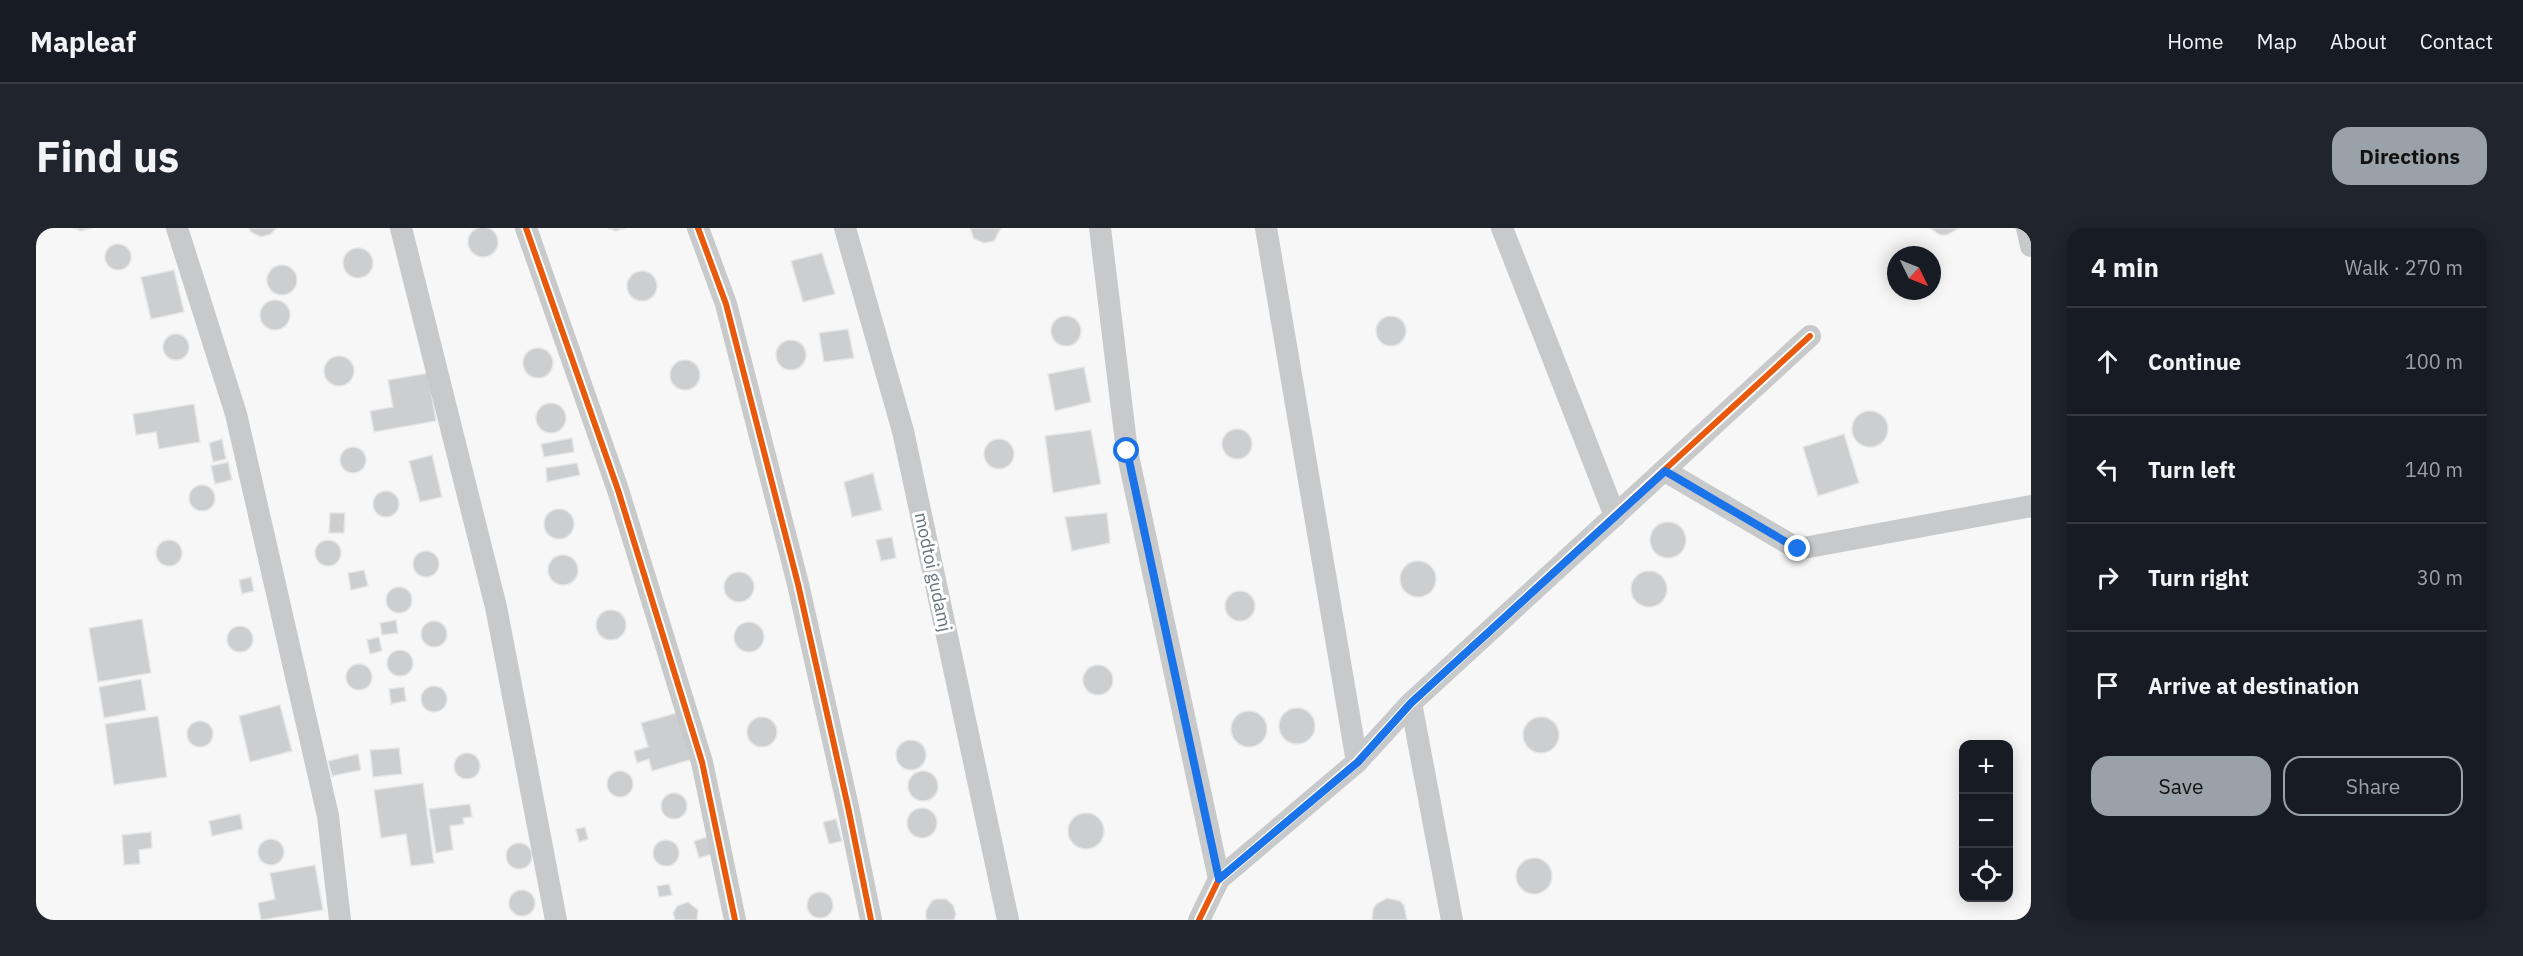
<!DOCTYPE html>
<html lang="en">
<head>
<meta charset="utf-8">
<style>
	:root { --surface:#171b24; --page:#20242c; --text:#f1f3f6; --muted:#9ea1a6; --line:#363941; --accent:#99a2a8 }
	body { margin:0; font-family:"IBM Plex Sans",sans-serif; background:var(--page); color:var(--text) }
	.controls { position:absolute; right:18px; bottom:18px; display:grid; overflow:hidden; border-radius:12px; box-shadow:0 3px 15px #0003 }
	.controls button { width:54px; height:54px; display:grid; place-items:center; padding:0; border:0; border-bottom:2px solid var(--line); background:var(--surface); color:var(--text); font:30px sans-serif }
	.compass { position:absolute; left:1851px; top:18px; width:54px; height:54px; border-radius:50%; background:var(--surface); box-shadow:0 3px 15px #0003; rotate:133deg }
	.stop { position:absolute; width:18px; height:18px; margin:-14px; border:4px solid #1a73e8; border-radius:50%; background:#fff }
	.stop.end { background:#1a73e8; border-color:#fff; box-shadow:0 2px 6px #0008 }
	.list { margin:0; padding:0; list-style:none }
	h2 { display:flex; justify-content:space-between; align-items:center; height:78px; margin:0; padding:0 24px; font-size:26px }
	h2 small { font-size:20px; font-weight:400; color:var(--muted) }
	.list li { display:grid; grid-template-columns:39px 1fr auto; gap:18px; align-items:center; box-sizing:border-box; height:108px; padding:0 24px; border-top:2px solid var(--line) }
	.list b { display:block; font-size:22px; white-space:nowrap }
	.list em { font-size:20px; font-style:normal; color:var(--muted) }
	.actions { display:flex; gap:12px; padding:18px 24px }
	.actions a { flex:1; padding:14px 0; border:2px solid var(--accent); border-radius:18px; text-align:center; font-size:21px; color:var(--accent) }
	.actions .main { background:var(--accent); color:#111 }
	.icon { flex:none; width:33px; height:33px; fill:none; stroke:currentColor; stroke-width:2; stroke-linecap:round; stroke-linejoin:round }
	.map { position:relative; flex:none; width:1995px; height:692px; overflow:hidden; border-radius:18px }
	header { display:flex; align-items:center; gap:36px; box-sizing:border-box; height:84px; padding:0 30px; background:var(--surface); border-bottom:2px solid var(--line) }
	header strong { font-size:28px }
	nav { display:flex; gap:33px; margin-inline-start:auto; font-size:21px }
	.intro { display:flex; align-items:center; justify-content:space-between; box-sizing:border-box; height:144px; padding:0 36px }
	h1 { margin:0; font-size:42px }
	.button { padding:15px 27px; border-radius:18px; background:var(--accent); color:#111; font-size:21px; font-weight:700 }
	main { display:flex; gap:36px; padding:0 36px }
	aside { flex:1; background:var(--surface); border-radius:18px; box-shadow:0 3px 15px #0003 }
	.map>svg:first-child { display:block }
</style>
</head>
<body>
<header>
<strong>Mapleaf</strong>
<nav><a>Home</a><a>Map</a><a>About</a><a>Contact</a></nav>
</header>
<div class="intro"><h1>Find us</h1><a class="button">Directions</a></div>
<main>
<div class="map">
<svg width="1995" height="692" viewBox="0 0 1995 692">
	<rect width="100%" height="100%" fill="#f7f7f7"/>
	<!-- building -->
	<g fill="#cccecf" stroke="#e6e6e6" stroke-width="1.5">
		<circle cx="447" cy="14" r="15"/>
		<path d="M37,0H56L45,3Z"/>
		<path d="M213,0H240L235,6L225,9L215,4Z"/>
		<path d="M572,0H590L580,3Z"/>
		<path d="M934,0H965L958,13L948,15L938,11Z"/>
		<path d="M1894,0H1923L1911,7H1904Z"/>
		<circle cx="82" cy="29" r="13"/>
		<circle cx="322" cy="35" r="15"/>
		<path d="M786,25L799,66L767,74L755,33Z"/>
		<circle cx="246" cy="52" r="15"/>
		<path d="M138,42L148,84L115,91L105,49Z"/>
		<circle cx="606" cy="58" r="15"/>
		<circle cx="239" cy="87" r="15"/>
		<circle cx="1030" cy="103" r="15"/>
		<circle cx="1355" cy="103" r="15"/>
		<path d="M812,101L818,130L788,134L783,105Z"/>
		<circle cx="140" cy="119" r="13"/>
		<circle cx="755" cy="127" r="15"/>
		<circle cx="502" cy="135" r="15"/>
		<circle cx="303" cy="143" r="15"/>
		<circle cx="649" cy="147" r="15"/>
		<path d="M1048,139L1055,174L1019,183L1012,146Z"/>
		<path d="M392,145L400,193L338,204L334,183L357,179L352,152Z"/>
		<circle cx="515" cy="190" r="15"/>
		<path d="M158,176L164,214L123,221L120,204L100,207L97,186Z"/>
		<circle cx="1834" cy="201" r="18"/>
		<circle cx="1201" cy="216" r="15"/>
		<path d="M1055,202L1065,256L1017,265L1009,208Z"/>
		<path d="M1808,206L1823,255L1782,268L1767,219Z"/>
		<path d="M536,210L538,224L508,229L505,216Z"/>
		<circle cx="963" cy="226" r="15"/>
		<path d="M186,211L190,231L177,234L173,215Z"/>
		<circle cx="317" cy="232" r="13"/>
		<path d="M396,227L406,269L384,274L373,233Z"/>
		<path d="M192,234L196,252L179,256L175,238Z"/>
		<path d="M541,235L544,247L511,254L510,240Z"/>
		<path d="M837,245L846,282L816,289L808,254Z"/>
		<circle cx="166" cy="270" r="13"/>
		<circle cx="350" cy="276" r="13"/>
		<circle cx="523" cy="296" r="15"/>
		<path d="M294,285H309L308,305H293Z"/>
		<path d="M1071,285L1074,315L1036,323L1029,289Z"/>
		<circle cx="1632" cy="312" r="18"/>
		<path d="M856,309L860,330L845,333L840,312Z"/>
		<circle cx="292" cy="325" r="13"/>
		<circle cx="133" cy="325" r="13"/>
		<circle cx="390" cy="336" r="13"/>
		<circle cx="527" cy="342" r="15"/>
		<circle cx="1382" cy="351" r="18"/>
		<path d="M328,342L332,358L315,362L312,345Z"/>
		<circle cx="1613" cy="361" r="18"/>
		<circle cx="703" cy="359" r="15"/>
		<path d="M215,349L218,363L206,366L203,352Z"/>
		<circle cx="363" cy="372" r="13"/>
		<circle cx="1204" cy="378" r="15"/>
		<circle cx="575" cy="397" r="15"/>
		<path d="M106,391L115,445L62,454L53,400Z"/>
		<path d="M360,392L362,405L346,407L344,395Z"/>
		<circle cx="398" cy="406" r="13"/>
		<circle cx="713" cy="409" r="15"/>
		<circle cx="204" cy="411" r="13"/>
		<path d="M343,409L346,423L334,426L331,412Z"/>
		<circle cx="364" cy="435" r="13"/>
		<circle cx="323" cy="449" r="13"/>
		<circle cx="1062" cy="452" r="15"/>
		<path d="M105,451L110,482L68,490L63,459Z"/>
		<circle cx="398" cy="471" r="13"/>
		<path d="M368,459L370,473L355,476L353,461Z"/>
		<path d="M244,477L256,523L214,534L203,488Z"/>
		<circle cx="1261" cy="498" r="18"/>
		<circle cx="1213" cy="501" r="18"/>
		<path d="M644,484L657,531L616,543L613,531L601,535L598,523L612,519L605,495Z"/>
		<path d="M122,488L131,549L78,557L69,496Z"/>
		<circle cx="726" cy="504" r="15"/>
		<circle cx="1505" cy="507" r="18"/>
		<circle cx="164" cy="506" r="13"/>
		<circle cx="875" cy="527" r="15"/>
		<path d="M363,520L366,546L337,549L334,522Z"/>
		<circle cx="431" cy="538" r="13"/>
		<path d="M322,526L325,542L296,548L292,533Z"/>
		<circle cx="887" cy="558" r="15"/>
		<circle cx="584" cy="556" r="13"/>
		<path d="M387,555L398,635L375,638L370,606L345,610L338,562Z"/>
		<circle cx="638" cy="578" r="13"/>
		<path d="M434,576L436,589L427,590L428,596L414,598L417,622L400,625L393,581Z"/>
		<circle cx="886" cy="595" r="15"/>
		<circle cx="1050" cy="603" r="18"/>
		<path d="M204,586L207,601L176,608L173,593Z"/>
		<path d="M800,591L806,613L793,616L787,594Z"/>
		<path d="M549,599L552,611L543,614L540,601Z"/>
		<path d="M115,604L116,620L103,622L104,636L88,637L86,607Z"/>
		<path d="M671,609L676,626L663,630L658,613Z"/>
		<circle cx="235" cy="624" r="13"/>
		<circle cx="630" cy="625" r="13"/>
		<circle cx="483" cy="628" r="13"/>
		<circle cx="1498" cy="648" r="18"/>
		<path d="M279,637L287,682L225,692L222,675L239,671L234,645Z"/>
		<path d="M633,656L636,667L623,669L621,658Z"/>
		<circle cx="486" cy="675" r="13"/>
		<circle cx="784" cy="677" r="13"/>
		<path d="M1351,670L1364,673L1368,677L1371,692H1336L1337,681L1340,676Z"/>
		<path d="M900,671H910L917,677L920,686L918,692H890V682L896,673Z"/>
		<path d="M652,674L662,682L661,692H639L637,685L641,678Z"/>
	</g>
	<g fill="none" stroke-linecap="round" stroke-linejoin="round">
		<!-- street -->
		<g stroke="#c8c9ca" stroke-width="22">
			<path d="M141,0L200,186L292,588L304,692"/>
			<path d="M365,0L460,379L520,692"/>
			<path d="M490,0L582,262L666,534L699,692"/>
			<path d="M662,0L690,76L762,356L812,579L835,692"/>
			<path d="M809,0L867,203L972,692"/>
			<path d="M1064,0L1091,223L1183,651"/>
			<path d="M1230,0L1321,534"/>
			<path d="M1466,0L1579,288"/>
			<path d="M1991,0L1995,18"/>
			<path d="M1629,243L1762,321L1995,278"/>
			<path d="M1375,475L1416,692"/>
			<path d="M1163,692L1183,651L1321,534L1375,475L1774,108"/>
		</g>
		<defs>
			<g id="cycleway">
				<path d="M490,0L582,262L666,534L699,692"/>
				<path d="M662,0L690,76L762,356L812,579L835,692"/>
				<path d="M1163,692L1183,651L1321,534L1375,475L1774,108"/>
			</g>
		</defs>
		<!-- cycleway casing -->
		<use href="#cycleway" stroke="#fff" stroke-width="10"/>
		<!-- cycleway -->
		<use href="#cycleway" stroke="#e8590c" stroke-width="6"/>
	</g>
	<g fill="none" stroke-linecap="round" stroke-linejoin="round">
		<!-- route -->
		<path stroke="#1a73e8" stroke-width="8" d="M1091,223L1183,651L1322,534L1375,475L1629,243L1762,321"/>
	</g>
	<g text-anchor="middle" stroke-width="6" stroke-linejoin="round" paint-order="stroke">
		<!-- street labels -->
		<g font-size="18" fill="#66757d" stroke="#fff">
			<text transform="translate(897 344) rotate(78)" y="6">modtoi gudamj</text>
		</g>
	</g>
</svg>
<div class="controls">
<button>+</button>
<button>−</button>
<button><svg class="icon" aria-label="locate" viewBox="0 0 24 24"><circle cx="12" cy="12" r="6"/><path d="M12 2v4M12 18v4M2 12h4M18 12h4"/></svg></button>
</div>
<svg class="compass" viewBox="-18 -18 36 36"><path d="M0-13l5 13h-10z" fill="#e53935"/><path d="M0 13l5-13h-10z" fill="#9ea1a6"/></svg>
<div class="stop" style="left:1091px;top:223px"></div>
<div class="stop end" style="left:1762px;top:321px"></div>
</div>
<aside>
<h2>4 min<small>Walk · 270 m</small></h2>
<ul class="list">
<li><svg class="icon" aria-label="ahead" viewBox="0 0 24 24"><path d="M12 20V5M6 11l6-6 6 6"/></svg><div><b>Continue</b></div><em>100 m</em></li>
<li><svg class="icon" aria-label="left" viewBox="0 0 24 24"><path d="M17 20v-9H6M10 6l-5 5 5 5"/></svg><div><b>Turn left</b></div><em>140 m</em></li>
<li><svg class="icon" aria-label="right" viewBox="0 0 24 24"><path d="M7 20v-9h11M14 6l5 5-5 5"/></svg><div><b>Turn right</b></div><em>30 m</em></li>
<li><svg class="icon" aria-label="arrive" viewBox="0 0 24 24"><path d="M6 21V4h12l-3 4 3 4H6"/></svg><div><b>Arrive at destination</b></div></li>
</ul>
<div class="actions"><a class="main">Save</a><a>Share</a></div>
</aside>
</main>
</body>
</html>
